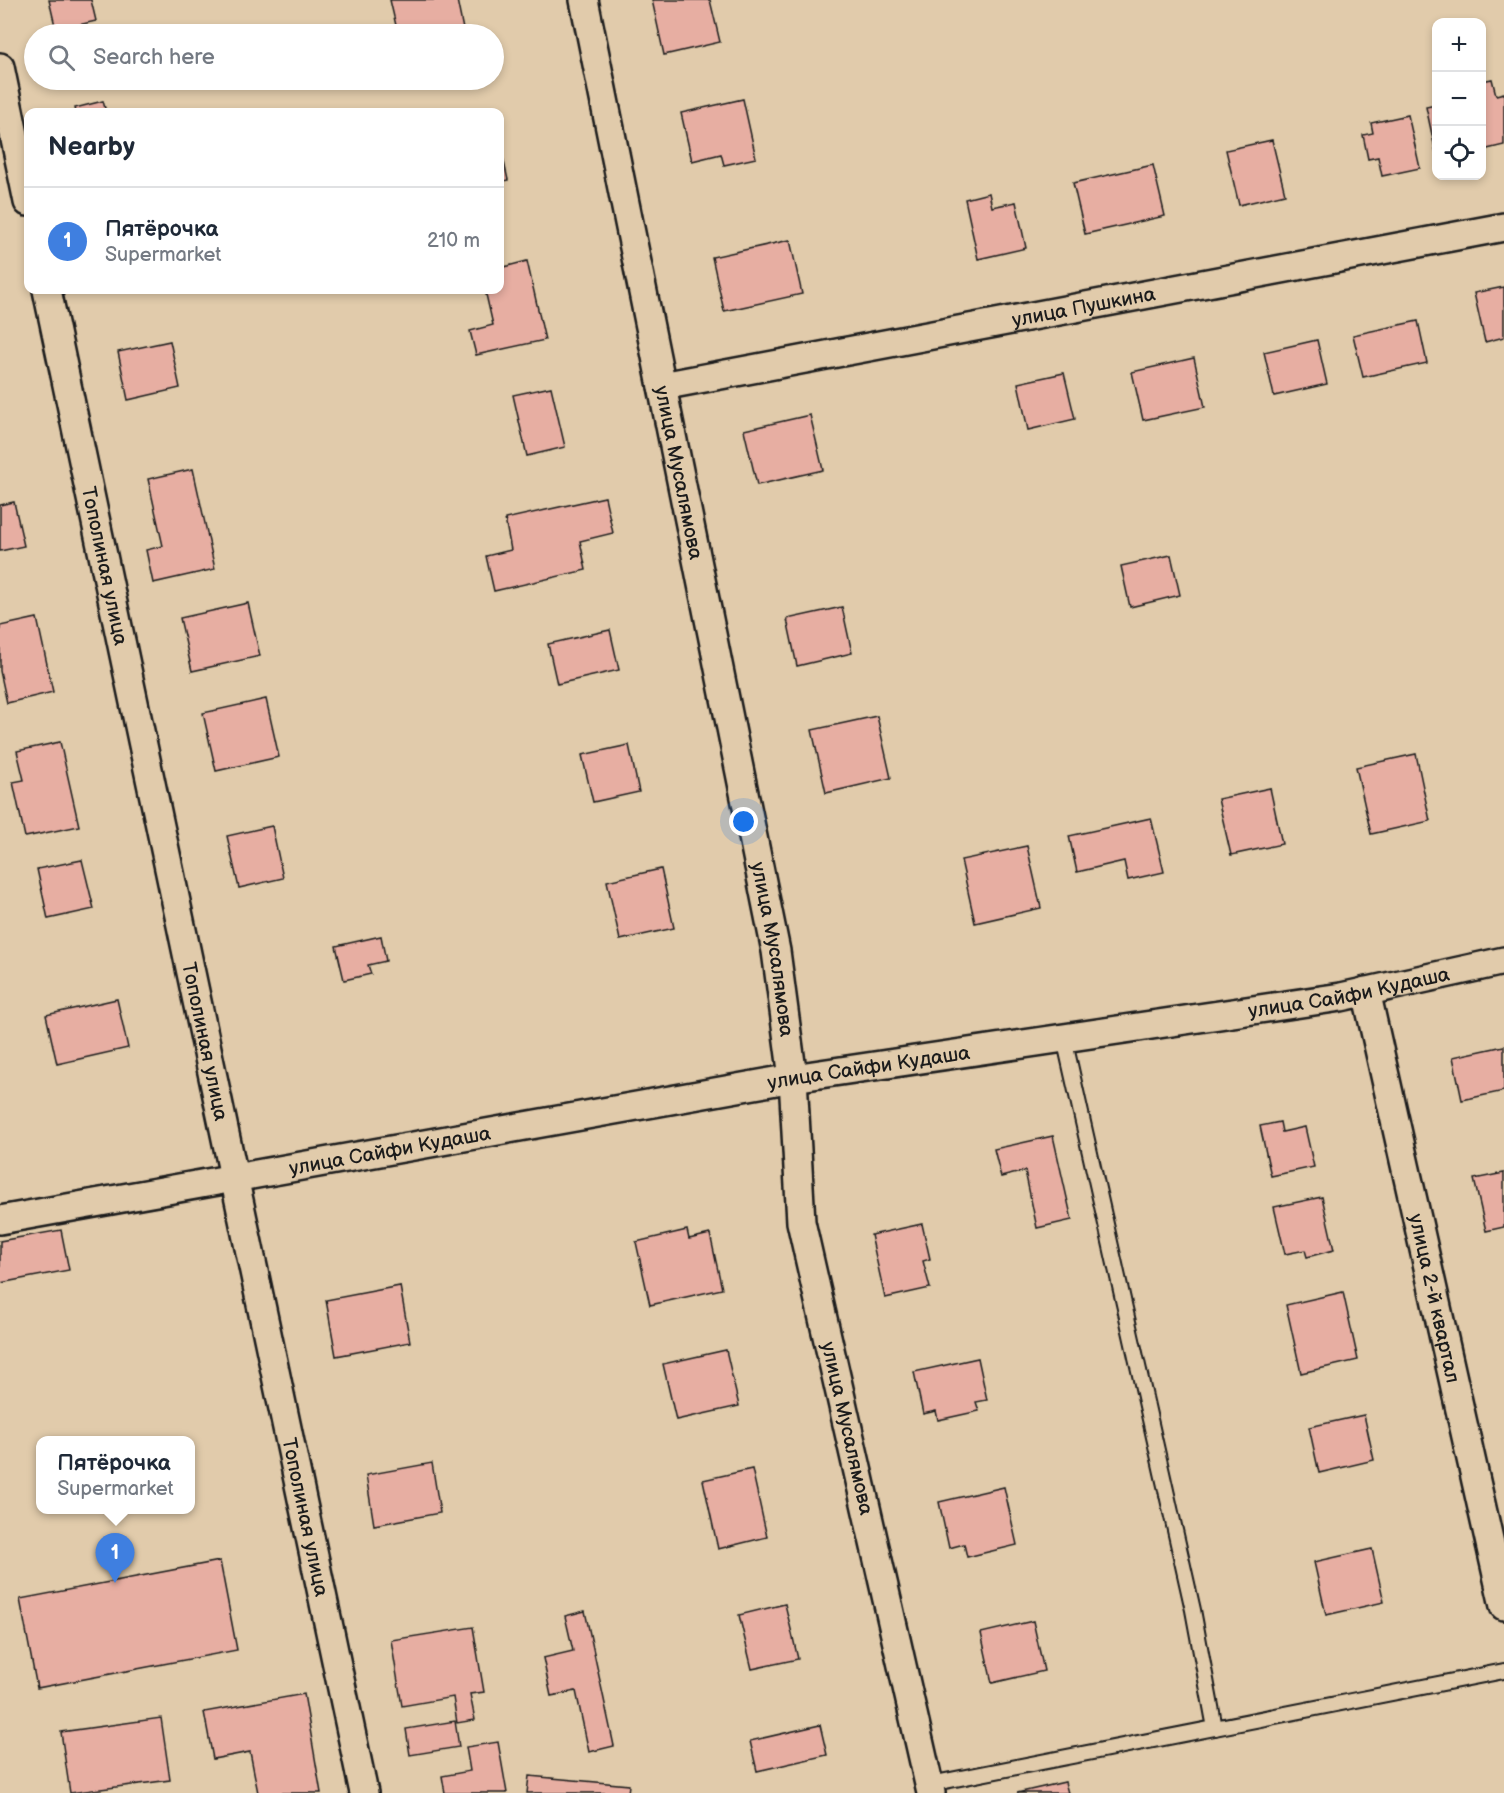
<!DOCTYPE html>
<html lang="en">
<head>
<meta charset="utf-8">
<style>
	:root { --surface:#fff; --page:#f6f6f7; --text:#1f2937; --muted:#747a83; --line:#e0e1e3; --accent:#ea580c }
	body { margin:0; font-family:"Balsamiq Sans",sans-serif; background:var(--page); color:var(--text) }
	.controls { position:absolute; right:18px; top:18px; display:grid; overflow:hidden; border-radius:12px; box-shadow:0 3px 9px #0003 }
	.controls button { width:54px; height:54px; display:grid; place-items:center; padding:0; border:0; border-bottom:2px solid var(--line); background:var(--surface); color:var(--text); font:30px sans-serif }
	.you { position:absolute; left:744px; top:822px; width:21px; height:21px; margin:-15px; border:4px solid #fff; border-radius:50%; background:#1a73e8; box-shadow:0 0 0 9px #1a73e833 }
	.badge { display:grid; place-items:center; width:39px; height:39px; border-radius:50%; background:var(--accent); color:#fff; font-size:20px; font-weight:700 }
	.pin { position:absolute; translate:-50% -50px; filter:drop-shadow(0 2px 3px #0008) }
	.pin::after { content:''; position:absolute; top:32px; width:21px; height:18px; background:inherit; clip-path:polygon(0 0,100% 0,50% 100%) }
	.popup { position:absolute; left:36px; top:1436px; width:159px; height:78px; box-sizing:border-box; display:grid; place-content:center; border-radius:12px; background:var(--surface); filter:drop-shadow(0 2px 4px #0005); font-size:20px; white-space:nowrap; color:var(--muted) }
	.popup b { font-size:22px; color:var(--text) }
	.popup::after { content:''; position:absolute; left:50%; top:100%; margin-left:-12px; border:12px solid transparent; border-top-color:var(--surface) }
	.list { margin:0; padding:0; list-style:none }
	h2 { display:flex; justify-content:space-between; align-items:center; height:78px; margin:0; padding:0 24px; font-size:26px }
	h2 small { font-size:20px; font-weight:400; color:var(--muted) }
	.list li { display:grid; grid-template-columns:39px 1fr auto; gap:18px; align-items:center; box-sizing:border-box; height:108px; padding:0 24px; border-top:2px solid var(--line) }
	.list b { display:block; font-size:22px; white-space:nowrap }
	.list p { margin:0; font-size:20px; white-space:nowrap; color:var(--muted) }
	.list em { font-size:20px; font-style:normal; color:var(--muted) }
	.icon { flex:none; width:33px; height:33px; fill:none; stroke:currentColor; stroke-width:2; stroke-linecap:round; stroke-linejoin:round }
	.map { position:relative; flex:none; width:1504px; height:1793px; overflow:hidden }
	.search { position:absolute; background:var(--surface); box-shadow:0 3px 9px #0003; left:24px; top:24px; width:480px; height:66px; display:flex; align-items:center; gap:15px; box-sizing:border-box; padding:0 21px; border-radius:33px; color:var(--muted); font-size:22px }
	.panel { position:absolute; background:var(--surface); box-shadow:0 3px 9px #0003; left:24px; top:108px; width:480px; height:186px; border-radius:12px }
	.map>svg:first-child { display:block }
</style>
</head>
<body>
<div class="map">
<svg width="1504" height="1793" viewBox="0 0 1504 1793">
	<rect width="100%" height="100%" fill="#e1cbab"/>
	<filter id="ink" filterUnits="userSpaceOnUse"><feTurbulence type="fractalNoise" baseFrequency=".0167" numOctaves="2"/><feDisplacementMap in="SourceGraphic" scale="12" xChannelSelector="R" yChannelSelector="G"/><feConvolveMatrix kernelMatrix="1 2 1 2 8 2 1 2 1" color-interpolation-filters="sRGB"/></filter>
	<g filter="url(#ink)">
		<!-- building -->
		<g fill="#e7aea2" stroke="#1c1c1c" stroke-width="1.5">
			<path d="M49,0H91L96,21L56,30Z"/>
			<path d="M390,0H457L464,34H398Z"/>
			<path d="M652,0H710L720,42L664,55Z"/>
			<path d="M1492,79L1496,95L1504,93V145L1483,150L1482,81Z"/>
			<path d="M743,99L756,158L724,165L721,154L692,161L681,113Z"/>
			<path d="M103,101L106,112H76L75,108Z"/>
			<path d="M1436,105V153L1426,107Z"/>
			<path d="M1408,115L1420,168L1382,176L1378,157L1368,159L1363,135L1373,133L1371,123Z"/>
			<path d="M1272,140L1285,194L1239,205L1226,150Z"/>
			<path d="M500,144L508,180L500,182Z"/>
			<path d="M1153,165L1165,216L1085,234L1073,183Z"/>
			<path d="M989,193L992,207L1016,202L1026,248L978,259L965,199Z"/>
			<path d="M790,240L802,294L724,311L712,257Z"/>
			<path d="M527,261L545,340L476,355L470,331L493,325L485,290H500V268Z"/>
			<path d="M1504,287V337L1485,342L1474,293Z"/>
			<path d="M1418,321L1427,363L1363,377L1353,335Z"/>
			<path d="M1317,340L1327,384L1274,396L1264,352Z"/>
			<path d="M170,341L180,388L128,400L118,352Z"/>
			<path d="M1194,358L1205,407L1143,420L1132,372Z"/>
			<path d="M1064,373L1075,419L1028,430L1018,383Z"/>
			<path d="M551,387L565,447L527,456L513,395Z"/>
			<path d="M810,415L823,470L757,485L744,430Z"/>
			<path d="M193,469L215,569L153,583L146,550L163,546L148,479Z"/>
			<path d="M605,497L613,533L580,541L586,570L494,591L486,556L511,550L505,519Z"/>
			<path d="M14,502L24,546L0,551V505Z"/>
			<path d="M1171,555L1180,595L1130,607L1121,566Z"/>
			<path d="M248,603L260,656L192,671L180,618Z"/>
			<path d="M842,607L852,653L797,666L787,619Z"/>
			<path d="M37,618L53,692L7,703L0,671V626Z"/>
			<path d="M610,630L619,670L557,684L548,644Z"/>
			<path d="M266,699L279,757L216,771L203,713Z"/>
			<path d="M877,716L891,778L826,793L812,730Z"/>
			<path d="M60,742L79,826L25,837L13,782L24,780L17,751Z"/>
			<path d="M629,745L639,792L593,802L582,755Z"/>
			<path d="M1416,754L1430,821L1371,834L1356,767Z"/>
			<path d="M1270,788L1282,844L1231,855L1218,799Z"/>
			<path d="M1151,818L1164,872L1128,880L1124,861L1077,872L1069,836Z"/>
			<path d="M272,826L283,878L239,888L227,836Z"/>
			<path d="M1027,846L1041,908L975,923L961,860Z"/>
			<path d="M82,860L94,909L48,919L37,869Z"/>
			<path d="M661,869L674,928L620,940L607,881Z"/>
			<path d="M381,936L386,961L368,965L371,974L344,980L336,946Z"/>
			<path d="M117,999L128,1048L57,1064L46,1015Z"/>
			<path d="M1504,1046V1091L1462,1100L1453,1057Z"/>
			<path d="M1280,1122L1282,1132L1305,1127L1314,1167L1271,1176L1260,1126Z"/>
			<path d="M1053,1136L1072,1220L1037,1228L1025,1171L1001,1177L994,1149Z"/>
			<path d="M1504,1173V1227L1486,1231L1474,1179Z"/>
			<path d="M1322,1197L1334,1250L1307,1257L1305,1250L1285,1254L1274,1207Z"/>
			<path d="M922,1224L930,1259L923,1261L930,1288L885,1298L871,1235Z"/>
			<path d="M61,1230L69,1270L0,1283V1241Z"/>
			<path d="M687,1230L689,1239L710,1234L722,1289L650,1305L636,1242Z"/>
			<path d="M400,1286L410,1342L336,1356L326,1300Z"/>
			<path d="M1343,1292L1358,1360L1301,1373L1286,1305Z"/>
			<path d="M726,1350L739,1406L676,1420L663,1364Z"/>
			<path d="M978,1358L987,1400L976,1402L979,1411L938,1420L936,1411L923,1414L914,1372Z"/>
			<path d="M1364,1415L1374,1460L1319,1473L1309,1427Z"/>
			<path d="M432,1463L440,1513L374,1525L366,1475Z"/>
			<path d="M752,1469L767,1537L718,1549L703,1480Z"/>
			<path d="M1004,1487L1017,1545L967,1557L964,1544L949,1548L939,1502Z"/>
			<path d="M1372,1549L1384,1602L1326,1615L1314,1562Z"/>
			<path d="M220,1561L237,1650L37,1688L20,1599Z"/>
			<path d="M785,1604L798,1659L752,1669L739,1615Z"/>
			<path d="M585,1611L614,1746L589,1752L576,1691L551,1696L543,1658L573,1651L565,1616Z"/>
			<path d="M1033,1621L1044,1671L992,1683L981,1633Z"/>
			<path d="M473,1627L484,1692L470,1694L475,1720L457,1723L453,1697L402,1706L391,1640Z"/>
			<path d="M304,1694L321,1793H258L250,1752L213,1759L204,1712Z"/>
			<path d="M161,1718L170,1780L70,1793L61,1732Z"/>
			<path d="M455,1721L459,1747L410,1755L406,1729Z"/>
			<path d="M820,1725L827,1755L757,1771L750,1741Z"/>
			<path d="M498,1742L507,1793H445L442,1776L470,1771L466,1747Z"/>
			<path d="M529,1776L629,1785L628,1793H527Z"/>
			<path d="M1065,1782L1068,1793H1017Z"/>
		</g>
		<g fill="none" stroke-linecap="round" stroke-linejoin="round">
			<defs>
				<g id="service">
					<path d="M1064,1038L1193,1610L1215,1728"/>
					<path d="M930,1784L1504,1671"/>
				</g>
				<g id="minor">
					<path id="s1" d="M584,0L776,951L793,1078L801,1222L931,1793"/>
					<path d="M0,67L28,202"/>
					<path id="s2" d="M47,290L364,1793"/>
					<path id="s3" d="M662,386L1504,227"/>
					<path id="s4" d="M1366,991L1504,1606"/>
					<path id="s5" d="M0,1220L793,1078L1341,997L1504,961"/>
				</g>
			</defs>
			<!-- service casing -->
			<use href="#service" stroke="#1c1c1c" stroke-width="18"/>
			<!-- minor casing -->
			<use href="#minor" stroke="#1c1c1c" stroke-width="32"/>
			<!-- service -->
			<use href="#service" stroke="#e1cbab" stroke-width="14"/>
			<!-- minor -->
			<use href="#minor" stroke="#e1cbab" stroke-width="27"/>
		</g>
	</g>
	<g text-anchor="middle" stroke-width="6" stroke-linejoin="round" paint-order="stroke">
		<!-- street labels -->
		<g font-size="20" fill="#1c1c1c" stroke="#e1cbab">
			<text dy="7" stroke="none"><textPath href="#s3" startOffset="429">улица Пушкина</textPath></text>
			<text dy="7" stroke="none"><textPath href="#s1" startOffset="482">улица Мусалямова</textPath></text>
			<text dy="7" stroke="none"><textPath href="#s2" startOffset="282">Тополиная улица</textPath></text>
			<text dy="7" stroke="none"><textPath href="#s1" startOffset="968">улица Мусалямова</textPath></text>
			<text dy="7" stroke="none"><textPath href="#s5" startOffset="1368">улица Сайфи Кудаша</textPath></text>
			<text dy="7" stroke="none"><textPath href="#s2" startOffset="768">Тополиная улица</textPath></text>
			<text dy="7" stroke="none"><textPath href="#s5" startOffset="882">улица Сайфи Кудаша</textPath></text>
			<text dy="7" stroke="none"><textPath href="#s5" startOffset="396">улица Сайфи Кудаша</textPath></text>
			<text dy="7" stroke="none"><textPath href="#s4" startOffset="315">улица 2-й квартал</textPath></text>
			<text dy="7" stroke="none"><textPath href="#s1" startOffset="1454">улица Мусалямова</textPath></text>
			<text dy="7" stroke="none"><textPath href="#s2" startOffset="1254">Тополиная улица</textPath></text>
		</g>
	</g>
</svg>
<div class="controls">
<button>+</button>
<button>−</button>
<button><svg class="icon" aria-label="locate" viewBox="0 0 24 24"><circle cx="12" cy="12" r="6"/><path d="M12 2v4M12 18v4M2 12h4M18 12h4"/></svg></button>
</div>
<div class="you"></div>
<div class="pin badge" style="left:115px;top:1583px;background:#3f7fe0">1</div>
<div class="popup"><b>Пятёрочка</b>Supermarket</div>
<div class="search"><svg class="icon" aria-label="search" viewBox="0 0 24 24"><circle cx="10" cy="10" r="6"/><path d="M15 15l6 6"/></svg>Search here</div>
<section class="panel">
<h2>Nearby<small></small></h2>
<ul class="list">
<li><span class="badge" style="background:#3f7fe0">1</span><div><b>Пятёрочка</b><p>Supermarket</p></div><em>210 m</em></li>
</ul>
</section>
</div>
</body>
</html>
